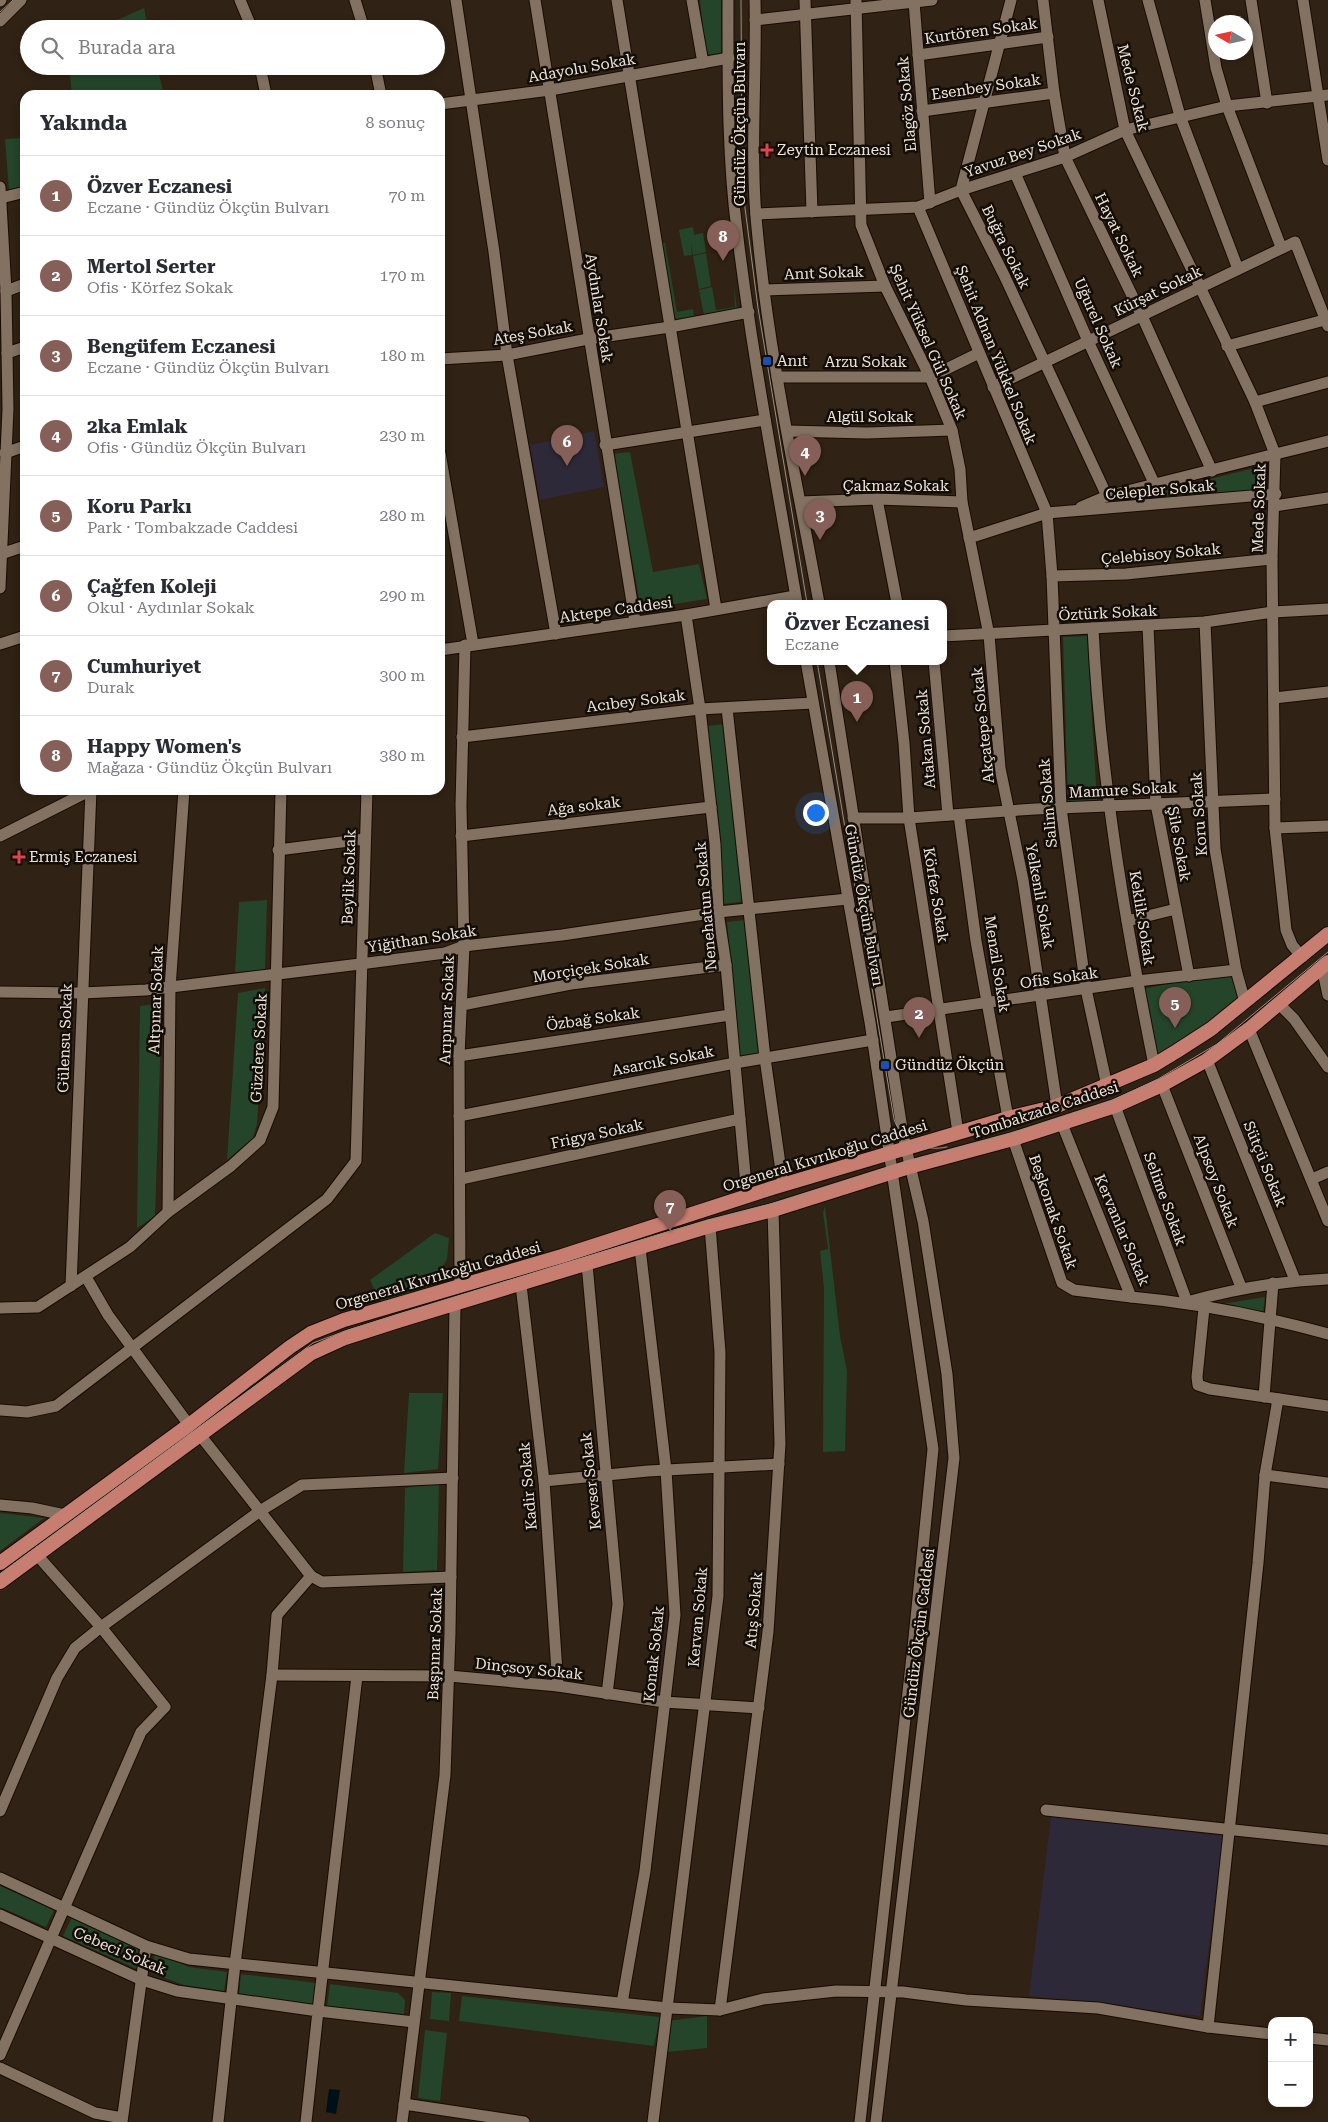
<!DOCTYPE html>
<html lang="tr">
<head>
<meta charset="utf-8">
<style>
	:root { --surface:#fff; --page:#f7f7f7; --text:#2b2b33; --muted:#7c7c81; --line:#e1e1e2; --accent:#855f58 }
	body { margin:0; font-family:"Roboto Serif",serif; background:var(--page); color:var(--text) }
	.controls { position:absolute; right:15px; bottom:15px; display:grid; overflow:hidden; border-radius:10px; box-shadow:0 2px 8px #0003 }
	.controls button { width:45px; height:45px; display:grid; place-items:center; padding:0; border:0; border-bottom:1px solid var(--line); background:var(--surface); color:var(--text); font:25px sans-serif }
	.compass { position:absolute; left:1208px; top:15px; width:45px; height:45px; border-radius:50%; background:var(--surface); box-shadow:0 2px 8px #0003; rotate:279deg }
	.you { position:absolute; left:815px; top:812px; width:18px; height:18px; margin:-12px; border:4px solid #fff; border-radius:50%; background:#1a73e8; box-shadow:0 0 0 8px #1a73e833 }
	.badge { display:grid; place-items:center; width:32px; height:32px; border-radius:50%; background:var(--accent); color:#fff; font-size:16px; font-weight:700 }
	.pin { position:absolute; translate:-50% -41px; filter:drop-shadow(0 1px 2px #0008) }
	.pin::after { content:''; position:absolute; top:26px; width:18px; height:15px; background:inherit; clip-path:polygon(0 0,100% 0,50% 100%) }
	.popup { position:absolute; left:767px; top:600px; width:180px; height:65px; box-sizing:border-box; display:grid; place-content:center; border-radius:10px; background:var(--surface); filter:drop-shadow(0 1px 4px #0005); font-size:16px; white-space:nowrap; color:var(--muted) }
	.popup b { font-size:19px; color:var(--text) }
	.popup::after { content:''; position:absolute; left:50%; top:100%; margin-left:-10px; border:10px solid transparent; border-top-color:var(--surface) }
	.list { margin:0; padding:0; list-style:none }
	h2 { display:flex; justify-content:space-between; align-items:center; height:65px; margin:0; padding:0 20px; font-size:21px }
	h2 small { font-size:16px; font-weight:400; color:var(--muted) }
	.list li { display:grid; grid-template-columns:32px 1fr auto; gap:15px; align-items:center; box-sizing:border-box; height:80px; padding:0 20px; border-top:1px solid var(--line) }
	.list b { display:block; font-size:19px; white-space:nowrap }
	.list p { margin:0; font-size:16px; white-space:nowrap; color:var(--muted) }
	.list em { font-size:16px; font-style:normal; color:var(--muted) }
	.icon { flex:none; width:28px; height:28px; fill:none; stroke:currentColor; stroke-width:2; stroke-linecap:round; stroke-linejoin:round }
	.map { position:relative; flex:none; width:1328px; height:2122px; overflow:hidden }
	.search { position:absolute; background:var(--surface); box-shadow:0 2px 8px #0003; left:20px; top:20px; width:425px; height:55px; display:flex; align-items:center; gap:12px; box-sizing:border-box; padding:0 18px; border-radius:28px; color:var(--muted); font-size:19px }
	.panel { position:absolute; background:var(--surface); box-shadow:0 2px 8px #0003; left:20px; top:90px; width:425px; height:705px; border-radius:15px }
	.map>svg:first-child { display:block }
</style>
</head>
<body>
<div class="map">
<svg width="1328" height="2122" viewBox="0 0 1328 2122">
	<rect width="100%" height="100%" fill="#302214"/>
	<!-- education -->
	<g fill="#2e2939">
		<path d="M594,431L604,487L540,500L530,445Z"/>
		<path d="M1051,1816L1223,1836L1200,2016L1029,1996Z"/>
	</g>
	<!-- green -->
	<g fill="#24452a">
		<path d="M700,0H721V53L706,55Z"/>
		<path d="M144,8L148,29H97Z"/>
		<path d="M69,66H157L164,95H72Z"/>
		<path d="M25,138V187L9,191L5,139Z"/>
		<path d="M693,227L694,235L703,233L706,252L693,255L691,242L692,255L684,256L679,230Z"/>
		<path d="M661,243H665L677,312L693,309L694,317L677,319L672,315Z"/>
		<path d="M706,253L711,286L699,289L693,256Z"/>
		<path d="M712,287L716,310L735,307L734,288L737,308L704,315L699,290Z"/>
		<path d="M630,452L653,572L699,564L707,599L641,609L613,454Z"/>
		<path d="M1263,466L1266,490L1120,501Z"/>
		<path d="M1087,636L1097,801L1068,803L1063,637Z"/>
		<path d="M725,724L744,901L724,904L706,726Z"/>
		<path d="M267,900L265,970L235,972L239,902Z"/>
		<path d="M745,920L760,1056L739,1058L727,922Z"/>
		<path d="M1232,971L1240,1001L1158,1055L1143,989Z"/>
		<path d="M265,988L257,1124L253,1138L227,1160L238,993Z"/>
		<path d="M162,1003L155,1216L137,1228L140,1006Z"/>
		<path d="M825,1206L840,1336L847,1371L845,1451L823,1452L824,1289L820,1251L828,1249L823,1213Z"/>
		<path d="M435,1233L449,1238L447,1259L429,1289L380,1302L370,1280Z"/>
		<path d="M1265,1297L1263,1313L1222,1308V1304Z"/>
		<path d="M409,1393H443L438,1469L404,1473Z"/>
		<path d="M439,1483L437,1570L403,1572L405,1488Z"/>
		<path d="M0,1513L44,1518L0,1551Z"/>
		<path d="M0,1886L54,1910L46,1927L0,1907Z"/>
		<path d="M72,1917L138,1947L137,1969L63,1936Z"/>
		<path d="M155,1952L189,1967L227,1972L224,1991L184,1985L151,1973Z"/>
		<path d="M241,1974L317,1983L314,2004L239,1995Z"/>
		<path d="M330,1984L398,1993L405,2000L404,2014L327,2006Z"/>
		<path d="M432,1992L451,1993L449,2021L430,2019Z"/>
		<path d="M462,1996L660,2017L654,2046L459,2021Z"/>
		<path d="M707,2016V2048L667,2052L668,2021Z"/>
		<path d="M425,2030L447,2033L440,2101L418,2098Z"/>
	</g>
	<!-- water -->
	<path fill="#001018" d="M329,2089L340,2090L336,2114L326,2112Z"/>
	<g fill="none" stroke-linecap="round" stroke-linejoin="round">
		<defs>
			<g id="minor">
				<path d="M240,0L252,29"/>
				<path d="M355,0L364,29"/>
				<path d="M456,0L494,252L507,355L556,634"/>
				<path d="M535,0L635,621"/>
				<path d="M617,0L716,609"/>
				<path d="M692,0L703,63"/>
				<path d="M728,0C728,76 727,154 737,230C752,355 776,479 797,603"/>
				<path d="M755,0C757,79 749,159 758,238C770,361 797,482 819,603"/>
				<path d="M805,0L812,212"/>
				<path d="M856,0L861,225L885,286L930,377L952,430L960,469L962,502L989,635L1000,768L1023,880L1057,1106"/>
				<path d="M1011,0L961,190L1004,275L1107,496"/>
				<path d="M1043,0L1054,93L1065,157L1142,316L1212,471"/>
				<path d="M1098,0L1125,130L1255,402L1275,454L1272,559L1275,828L1286,930L1292,945L1302,957"/>
				<path d="M1148,0L1180,116L1238,269"/>
				<path d="M1205,0L1216,68L1227,106L1281,247"/>
				<path d="M1251,0L1267,103"/>
				<path d="M1303,0L1328,160"/>
				<path d="M0,1L1,0"/>
				<path d="M914,2L930,203"/>
				<path d="M755,20L932,0"/>
				<path d="M0,21L21,0"/>
				<path d="M918,55L1048,37"/>
				<path d="M260,66L266,95"/>
				<path d="M375,66L381,95"/>
				<path d="M440,104L550,90L729,58"/>
				<path d="M922,111L1054,93"/>
				<path d="M1015,173L1088,341L1155,485"/>
				<path d="M0,187L6,291L8,409L0,588"/>
				<path d="M1,198L25,192"/>
				<path d="M918,207L1047,513L1052,576L1061,808L1086,989L1107,1086"/>
				<path d="M756,214L918,207L961,190L1065,157L1125,130L1227,106L1328,95"/>
				<path d="M764,290L885,286"/>
				<path d="M6,291L25,284"/>
				<path d="M1227,346L1328,319"/>
				<path d="M7,353L25,347"/>
				<path d="M440,359L507,355L588,339L670,327L749,312"/>
				<path d="M777,377H930L979,353"/>
				<path d="M993,387L1295,242L1328,326"/>
				<path d="M1255,402L1328,382"/>
				<path d="M787,431L867,433L952,430"/>
				<path d="M605,445L765,420"/>
				<path d="M5,453L25,446"/>
				<path d="M440,453L473,644"/>
				<path d="M877,499L897,603"/>
				<path d="M801,502L877,499L962,502"/>
				<path d="M1274,506L1328,498"/>
				<path d="M1081,507L1107,496L1328,441"/>
				<path d="M969,538L1047,513L1276,494"/>
				<path d="M1,554L25,546"/>
				<path d="M1052,576L1126,574L1272,559"/>
				<path d="M686,615L700,709L715,844L718,912L726,965L747,1196"/>
				<path d="M1205,622L1215,849L1236,970L1245,1002"/>
				<path d="M1148,626L1156,804L1189,976"/>
				<path d="M1093,628C1100,775 1125,921 1154,1065"/>
				<path d="M943,636L1205,622L1273,612L1328,609"/>
				<path d="M0,644L25,636"/>
				<path d="M440,650L686,615L795,596"/>
				<path d="M806,661L870,1022L933,1449L914,1638L860,2122"/>
				<path d="M829,661L903,1135L923,1221L947,1374L954,1458L876,2122"/>
				<path d="M895,661L904,743L909,818L958,1132"/>
				<path d="M934,661L948,815"/>
				<path d="M1274,698L1328,692"/>
				<path d="M727,708L765,1058L783,1185"/>
				<path d="M462,737L700,709L813,703"/>
				<path d="M959,815L976,941L1008,1118"/>
				<path d="M853,818H909L1035,809L1275,799"/>
				<path d="M1275,828L1328,826"/>
				<path d="M0,836L91,790"/>
				<path d="M461,836L711,807"/>
				<path d="M278,850L365,839"/>
				<path d="M1127,921L1176,909"/>
				<path d="M1322,967L1328,995"/>
				<path d="M0,992L82,993L146,990L360,964L445,953L464,946L562,935L718,912L848,899"/>
				<path d="M1278,1003L1294,1019L1328,1067"/>
				<path d="M462,1005L571,984L726,965"/>
				<path d="M886,1017L1137,981L1236,970"/>
				<path d="M1249,1029L1328,1221"/>
				<path d="M459,1056L730,1015"/>
				<path d="M1207,1060L1295,1280"/>
				<path d="M1162,1085L1241,1287"/>
				<path d="M1115,1106L1187,1302"/>
				<path d="M459,1116L735,1063L873,1040"/>
				<path d="M1062,1124L1131,1297C1198,1303 1263,1316 1328,1334"/>
				<path d="M1013,1139L1062,1283L1074,1290L1131,1297"/>
				<path d="M461,1179L740,1119"/>
				<path d="M1312,1179L1328,1172"/>
				<path d="M168,1212L170,988L184,790"/>
				<path d="M587,1264L618,1604L607,1694"/>
				<path d="M86,1277L108,1315L189,1425"/>
				<path d="M521,1285L544,1481L558,1686"/>
				<path d="M71,1286L91,790"/>
				<path d="M460,1286L459,1056L464,946L461,805L465,645"/>
				<path d="M1187,1302C1234,1289 1279,1281 1328,1279"/>
				<path d="M0,1308L38,1307L130,1247L168,1212L231,1166L260,1140L273,1107L281,790"/>
				<path d="M1204,1308L1197,1377L1198,1385L1210,1389L1328,1406"/>
				<path d="M1264,1397L1273,1283"/>
				<path d="M0,1410L27,1412L56,1406L327,1199L356,1161L367,790"/>
				<path d="M200,1435L311,1576L322,1582L451,1577"/>
				<path d="M1265,1475L1328,1483"/>
				<path d="M544,1481L648,1471L779,1464"/>
				<path d="M0,1505L32,1508L65,1515"/>
				<path d="M272,1675L449,1676L558,1686L664,1702L759,1708"/>
				<path d="M357,1676L318,2011L414,2022"/>
				<path d="M1046,1810L1328,1840"/>
				<path d="M0,1811L57,1678L75,1648L101,1627L260,1511L302,1485L453,1478"/>
				<path d="M0,1878L146,1946L189,1959L668,2008L720,2010L763,1999L836,1991L903,1992L966,2000L1098,2008L1208,2027L1272,2034"/>
				<path d="M0,1915L142,1980L177,1991L318,2011L306,2122"/>
				<path d="M622,2003L645,1871L675,1615L666,1470L640,1248"/>
				<path d="M720,2010L768,1632L780,1444L773,1210"/>
				<path d="M1208,2027L1258,1563L1265,1475L1278,1399"/>
				<path d="M1309,2038L1328,2040"/>
				<path d="M0,2055L141,1732L165,1707L101,1627L37,1555"/>
				<path d="M0,2068L95,2113L122,2118"/>
				<path d="M404,2104L524,2122"/>
				<path d="M122,2122L146,1946"/>
				<path d="M218,2122L235,1964L272,1675L277,1615L311,1576"/>
				<path d="M402,2122L445,1775L450,1633L455,1305"/>
				<path d="M653,2122L718,1596L720,1352L710,1226"/>
			</g>
			<g id="major">
				<path d="M0,1563L189,1425L290,1347L311,1333L344,1320L562,1256L772,1188L1008,1118L1057,1106L1154,1065L1177,1051L1211,1029L1328,934"/>
				<path d="M0,1582L310,1354L345,1338L398,1321L710,1226L773,1210L909,1167L1013,1139L1115,1106L1162,1085L1207,1060L1249,1029L1328,962"/>
			</g>
		</defs>
		<!-- minor casing -->
		<use href="#minor" stroke="#180b01" stroke-width="13"/>
		<!-- major casing -->
		<use href="#major" stroke="#180b01" stroke-width="16"/>
		<!-- minor -->
		<use href="#minor" stroke="#837262" stroke-width="11"/>
		<!-- major -->
		<use href="#major" stroke="#c77d70" stroke-width="14"/>
		<!-- tram -->
		<g stroke="#9b9084" stroke-width="1">
			<path d="M741,0L742,146L745,208L758,308L807,603"/>
			<path d="M0,12L13,0"/>
			<path d="M817,661L894,1119C901,1142 925,1152 947,1147"/>
			<path d="M0,1574L313,1343L348,1330L670,1231L815,1192L1098,1107L1158,1079L1217,1044L1328,952"/>
		</g>
	</g>
	<!-- markers -->
	<g fill="#e0444e" stroke="#130d07" stroke-width="2">
		<path d="M764.5 142.5h5v5h5v5h-5v5h-5v-5h-5v-5h5z"/>
		<path d="M16.5 849.5h5v5h5v5h-5v5h-5v-5h-5v-5h5z"/>
	</g>
	<g fill="#1a4fb4" stroke="#130d07" stroke-width="2">
		<rect x="762" y="356" width="10" height="10" rx="2.5"/>
		<rect x="880" y="1060" width="10" height="10" rx="2.5"/>
	</g>
	<g text-anchor="middle" stroke-width="5" stroke-linejoin="round" paint-order="stroke">
		<!-- street labels -->
		<g font-size="15" fill="#efe5dc" stroke="#130d07">
			<text transform="translate(981 31) rotate(-8)" y="5">Kurtören Sokak</text>
			<text transform="translate(582 68) rotate(-10)" y="5">Adayolu Sokak</text>
			<text transform="translate(986 87) rotate(-8)" y="5">Esenbey Sokak</text>
			<text transform="translate(1133 88) rotate(76)" y="5">Mede Sokak</text>
			<text transform="translate(907 104) rotate(-95)" y="5">Elagöz Sokak</text>
			<text transform="translate(740 124) rotate(-90)" y="5">Gündüz Ökçün Bulvarı</text>
			<text transform="translate(1023 153) rotate(-19)" y="5">Yavuz Bey Sokak</text>
			<text transform="translate(1119 235) rotate(64)" y="5">Hayat Sokak</text>
			<text transform="translate(1006 247) rotate(64)" y="5">Buğra Sokak</text>
			<text transform="translate(824 273) rotate(-2)" y="5">Anıt Sokak</text>
			<text transform="translate(1158 291) rotate(-26)" y="5">Kürşat Sokak</text>
			<text transform="translate(599 308) rotate(81)" y="5">Aydınlar Sokak</text>
			<text transform="translate(1098 323) rotate(66)" y="5">Uğurel Sokak</text>
			<text transform="translate(533 333) rotate(-10)" y="5">Ateş Sokak</text>
			<text transform="translate(928 342) rotate(66)" y="5">Şehit Yüksel Gül Sokak</text>
			<text transform="translate(996 355) rotate(68)" y="5">Şehit Adnan Yükkel Sokak</text>
			<text x="866" y="367">Arzu Sokak</text>
			<text x="870" y="422">Algül Sokak</text>
			<text x="896" y="491">Çakmaz Sokak</text>
			<text transform="translate(1160 490) rotate(-5)" y="5">Celepler Sokak</text>
			<text transform="translate(1259 508) rotate(-88)" y="5">Mede Sokak</text>
			<text transform="translate(1161 554) rotate(-5)" y="5">Çelebisoy Sokak</text>
			<text transform="translate(616 610) rotate(-8)" y="5">Aktepe Caddesi</text>
			<text transform="translate(1108 613) rotate(-3)" y="5">Öztürk Sokak</text>
			<text transform="translate(636 701) rotate(-7)" y="5">Acıbey Sokak</text>
			<text transform="translate(983 725) rotate(-96)" y="5">Akçatepe Sokak</text>
			<text transform="translate(926 739) rotate(-95)" y="5">Atakan Sokak</text>
			<text transform="translate(1123 790) rotate(-3)" y="5">Mamure Sokak</text>
			<text transform="translate(1048 803) rotate(-95)" y="5">Salim Sokak</text>
			<text transform="translate(584 806) rotate(-7)" y="5">Ağa sokak</text>
			<text transform="translate(1199 814) rotate(-94)" y="5">Koru Sokak</text>
			<text transform="translate(1179 844) rotate(80)" y="5">Şile Sokak</text>
			<text transform="translate(349 877) rotate(-88)" y="5">Beylik Sokak</text>
			<text transform="translate(936 895) rotate(81)" y="5">Körfez Sokak</text>
			<text transform="translate(1040 896) rotate(80)" y="5">Yelkenli Sokak</text>
			<text transform="translate(864 905) rotate(80)" y="5">Gündüz Ökçün Bulvarı</text>
			<text transform="translate(706 906) rotate(-95)" y="5">Nenehatun Sokak</text>
			<text transform="translate(1142 918) rotate(81)" y="5">Keklik Sokak</text>
			<text transform="translate(422 939) rotate(-9)" y="5">Yiğithan Sokak</text>
			<text transform="translate(997 964) rotate(81)" y="5">Menzil Sokak</text>
			<text transform="translate(591 968) rotate(-9)" y="5">Morçiçek Sokak</text>
			<text transform="translate(1059 978) rotate(-8)" y="5">Ofis Sokak</text>
			<text transform="translate(156 1000) rotate(-88)" y="5">Altpınar Sokak</text>
			<text transform="translate(447 1010) rotate(-88)" y="5">Arıpınar Sokak</text>
			<text transform="translate(593 1019) rotate(-8)" y="5">Özbağ Sokak</text>
			<text transform="translate(65 1038) rotate(-88)" y="5">Gülensu Sokak</text>
			<text transform="translate(259 1048) rotate(-87)" y="5">Güzdere Sokak</text>
			<text transform="translate(663 1061) rotate(-11)" y="5">Asarcık Sokak</text>
			<text transform="translate(1045 1110) rotate(-18)" y="5">Tombakzade Caddesi</text>
			<text transform="translate(597 1134) rotate(-12)" y="5">Frigya Sokak</text>
			<text transform="translate(825 1156) rotate(-17)" y="5">Orgeneral Kıvrıkoğlu Caddesi</text>
			<text transform="translate(1265 1164) rotate(68)" y="5">Sütçü Sokak</text>
			<text transform="translate(1216 1181) rotate(69)" y="5">Alpsoy Sokak</text>
			<text transform="translate(1165 1199) rotate(70)" y="5">Selime Sokak</text>
			<text transform="translate(1053 1212) rotate(71)" y="5">Beşkonak Sokak</text>
			<text transform="translate(1122 1230) rotate(67)" y="5">Kervanlar Sokak</text>
			<text transform="translate(438 1276) rotate(-16)" y="5">Orgeneral Kıvrıkoğlu Caddesi</text>
			<text transform="translate(591 1481) rotate(-96)" y="5">Kevser Sokak</text>
			<text transform="translate(528 1486) rotate(-95)" y="5">Kadir Sokak</text>
			<text transform="translate(754 1610) rotate(-85)" y="5">Atış Sokak</text>
			<text transform="translate(698 1617) rotate(-85)" y="5">Kervan Sokak</text>
			<text transform="translate(919 1633) rotate(-83)" y="5">Gündüz Ökçün Caddesi</text>
			<text transform="translate(435 1644) rotate(-88)" y="5">Başpınar Sokak</text>
			<text transform="translate(654 1654) rotate(-84)" y="5">Konak Sokak</text>
			<text transform="translate(529 1669) rotate(6)" y="5">Dinçsoy Sokak</text>
			<text transform="translate(120 1951) rotate(23)" y="5">Cebeci Sokak</text>
		</g>
		<!-- poi labels -->
		<g font-size="15" fill="#efe5dc" stroke="#130d07" text-anchor="start">
			<text x="777" y="155">Zeytin Eczanesi</text>
			<text x="777" y="366">Anıt</text>
			<text x="29" y="862">Ermiş Eczanesi</text>
			<text x="895" y="1070">Gündüz Ökçün</text>
		</g>
	</g>
</svg>
<div class="controls">
<button>+</button>
<button>−</button>
</div>
<svg class="compass" viewBox="-18 -18 36 36"><path d="M0-13l5 13h-10z" fill="#e53935"/><path d="M0 13l5-13h-10z" fill="#7c7c81"/></svg>
<div class="you"></div>
<div class="pin badge" style="left:857px;top:722px">1</div>
<div class="popup"><b>Özver Eczanesi</b>Eczane</div>
<div class="pin badge" style="left:919px;top:1038px">2</div>
<div class="pin badge" style="left:820px;top:540px">3</div>
<div class="pin badge" style="left:805px;top:476px">4</div>
<div class="pin badge" style="left:1175px;top:1028px">5</div>
<div class="pin badge" style="left:567px;top:466px">6</div>
<div class="pin badge" style="left:670px;top:1231px">7</div>
<div class="pin badge" style="left:723px;top:261px">8</div>
<div class="search"><svg class="icon" aria-label="search" viewBox="0 0 24 24"><circle cx="10" cy="10" r="6"/><path d="M15 15l6 6"/></svg>Burada ara</div>
<section class="panel">
<h2>Yakında<small>8 sonuç</small></h2>
<ul class="list">
<li><span class="badge">1</span><div><b>Özver Eczanesi</b><p>Eczane · Gündüz Ökçün Bulvarı</p></div><em>70 m</em></li>
<li><span class="badge">2</span><div><b>Mertol Serter</b><p>Ofis · Körfez Sokak</p></div><em>170 m</em></li>
<li><span class="badge">3</span><div><b>Bengüfem Eczanesi</b><p>Eczane · Gündüz Ökçün Bulvarı</p></div><em>180 m</em></li>
<li><span class="badge">4</span><div><b>2ka Emlak</b><p>Ofis · Gündüz Ökçün Bulvarı</p></div><em>230 m</em></li>
<li><span class="badge">5</span><div><b>Koru Parkı</b><p>Park · Tombakzade Caddesi</p></div><em>280 m</em></li>
<li><span class="badge">6</span><div><b>Çağfen Koleji</b><p>Okul · Aydınlar Sokak</p></div><em>290 m</em></li>
<li><span class="badge">7</span><div><b>Cumhuriyet</b><p>Durak</p></div><em>300 m</em></li>
<li><span class="badge">8</span><div><b>Happy Women's</b><p>Mağaza · Gündüz Ökçün Bulvarı</p></div><em>380 m</em></li>
</ul>
</section>
</div>
</body>
</html>
